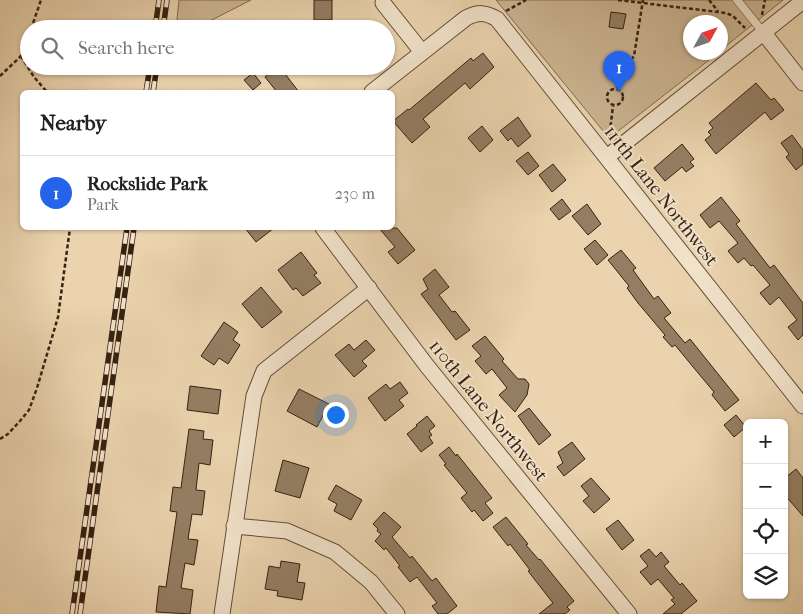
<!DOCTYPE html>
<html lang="en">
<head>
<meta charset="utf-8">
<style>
	:root { --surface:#fff; --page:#f2f2f2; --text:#222; --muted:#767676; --line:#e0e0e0; --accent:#2563eb }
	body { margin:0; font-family:"IM FELL French Canon",serif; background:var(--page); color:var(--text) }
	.controls { position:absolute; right:15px; bottom:15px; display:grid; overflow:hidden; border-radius:8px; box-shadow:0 1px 4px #0004 }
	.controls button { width:45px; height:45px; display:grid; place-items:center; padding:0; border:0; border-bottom:1px solid var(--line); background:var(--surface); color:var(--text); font:25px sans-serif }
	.compass { position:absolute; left:683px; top:15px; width:45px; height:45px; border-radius:50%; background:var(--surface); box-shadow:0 1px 4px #0004; rotate:50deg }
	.you { position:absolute; left:335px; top:414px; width:18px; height:18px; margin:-12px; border:4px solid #fff; border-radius:50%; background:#1a73e8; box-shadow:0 0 0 8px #1a73e833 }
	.badge { display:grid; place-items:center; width:32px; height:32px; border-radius:50%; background:var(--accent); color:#fff; font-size:16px; font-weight:700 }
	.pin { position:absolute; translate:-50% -41px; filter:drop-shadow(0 1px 2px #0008) }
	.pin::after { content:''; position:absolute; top:26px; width:18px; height:15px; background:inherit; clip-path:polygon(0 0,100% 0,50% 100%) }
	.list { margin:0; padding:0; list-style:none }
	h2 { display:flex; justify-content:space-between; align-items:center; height:65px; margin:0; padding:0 20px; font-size:21px }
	h2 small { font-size:16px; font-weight:400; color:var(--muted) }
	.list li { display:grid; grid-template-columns:32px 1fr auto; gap:15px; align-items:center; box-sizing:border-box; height:75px; padding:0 20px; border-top:1px solid var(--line) }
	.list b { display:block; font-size:19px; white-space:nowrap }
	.list p { margin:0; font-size:16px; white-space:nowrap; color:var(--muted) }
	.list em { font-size:16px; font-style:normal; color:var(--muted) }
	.icon { flex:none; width:28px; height:28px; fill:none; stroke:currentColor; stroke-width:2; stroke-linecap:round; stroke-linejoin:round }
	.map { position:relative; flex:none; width:803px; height:614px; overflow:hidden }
	.search { position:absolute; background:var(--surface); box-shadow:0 1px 4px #0004; left:20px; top:20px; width:375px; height:55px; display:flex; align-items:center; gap:12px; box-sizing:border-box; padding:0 18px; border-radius:28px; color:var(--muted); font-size:19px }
	.panel { position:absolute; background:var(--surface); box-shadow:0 1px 4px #0004; left:20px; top:90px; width:375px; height:140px; border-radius:8px }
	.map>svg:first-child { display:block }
</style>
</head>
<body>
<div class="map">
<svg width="803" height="614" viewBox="0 0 803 614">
	<rect width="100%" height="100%" fill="#ead3ae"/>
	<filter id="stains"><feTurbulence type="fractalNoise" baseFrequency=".004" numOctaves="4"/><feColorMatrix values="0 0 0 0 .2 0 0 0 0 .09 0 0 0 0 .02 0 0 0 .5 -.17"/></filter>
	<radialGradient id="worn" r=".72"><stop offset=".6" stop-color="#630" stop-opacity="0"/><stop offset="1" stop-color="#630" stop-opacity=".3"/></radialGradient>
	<!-- green -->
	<g fill="#ccb593" stroke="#826b52">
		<path d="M179,0H251L194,29H176Z"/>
		<path d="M496,0H783L721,50L720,22H690V52L718,53L613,135L604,132Z"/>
	</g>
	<!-- building -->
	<g fill="#947e63" stroke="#372111">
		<rect x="314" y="0" width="18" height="20"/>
		<path d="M611,12L626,14L623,29L609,27Z"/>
		<path d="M483,53L494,67L470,89L465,83L423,119L430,127L412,143L393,121L408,109L409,110L471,58L473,61Z"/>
		<path d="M279,66L299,92H277L265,77Z"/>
		<path d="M253,73L261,83L253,90L244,80Z"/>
		<path d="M756,83L771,100L774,98L784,110L771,120L765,112L716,154L705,140L711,135L708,132L713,128L709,123Z"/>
		<path d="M518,117L531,136L518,147L511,138L508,141L500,131Z"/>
		<path d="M482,126L493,140L480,152L468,138Z"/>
		<path d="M792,135L803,150V164L796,170L786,157L789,154L781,143Z"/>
		<path d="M682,144L694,159L690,162L694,166L686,172L682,167L665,181L654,168Z"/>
		<path d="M528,152L539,166L528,175L516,161Z"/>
		<path d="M553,164L566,180L552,192L539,175Z"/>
		<path d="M721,197L740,221L736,224L770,268L774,265L803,303V335L798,340L788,327L797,320L779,297L770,305L760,293L770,285L753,265L751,266L744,258L738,263L728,251L738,243L719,221L710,228L700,215Z"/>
		<path d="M562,199L571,211L559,220L550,209Z"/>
		<path d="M587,204L601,224L588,235L572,216Z"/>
		<path d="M245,228H274L256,242Z"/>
		<path d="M379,228H397L415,250L398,264L388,252L395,247Z"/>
		<path d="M595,240L608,255L597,265L584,249Z"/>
		<path d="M621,250L636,268L633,270L654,299L658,296L671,313L664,318L685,343L690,339L739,400L725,411L712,395L714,392L694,368L675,345L672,347L663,337L665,335L638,303L627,288L629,286L608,260Z"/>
		<path d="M301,252L317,273L314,275L321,283L303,296L296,288L293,290L278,270Z"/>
		<path d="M435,269L449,287L439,295L452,312L455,311L470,330L456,340L421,294L428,289L423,279Z"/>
		<path d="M261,287L282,312L262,328L242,304Z"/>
		<path d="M224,322L238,332L233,340L240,345L228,364L219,358L214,365L201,356Z"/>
		<path d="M485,336L504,359L502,361L518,379H525L529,384L527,395L515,412L499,395L507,388L492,369L486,374L475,361L481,356L472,346Z"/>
		<path d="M366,340L375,350L362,361L367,366L354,377L335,355L349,344L354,350Z"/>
		<path d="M400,382L408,393L399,400L404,406L385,421L368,398L386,384L390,389Z"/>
		<path d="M190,386L221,390L218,414L187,410Z"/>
		<path d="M299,389L329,404L317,427L287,411Z"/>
		<path d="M529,408L551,435L539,445L518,416Z"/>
		<path d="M736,415L746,427L734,437L724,425Z"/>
		<path d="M427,416L435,426L429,431L432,435L429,437L433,443L421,452L407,434L417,426L416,425Z"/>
		<path d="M189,429L204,431L203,439L213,440L210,465L199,463L196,490L205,491L202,515L192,514L188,539L198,540L194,565L185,563L181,588L193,590L190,614L156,612L159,586L166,587L177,512L170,511L173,487L181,488Z"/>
		<path d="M572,442L585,459L564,476L557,467L563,463L558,452Z"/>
		<path d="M449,447L456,456L457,454L492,498L485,503L493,513L483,521L474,510L472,512L461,498L467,493L444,465L446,464L439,455Z"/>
		<path d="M283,460L309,468L300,498L275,491Z"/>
		<path d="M796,469L803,478V516L784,494V479Z"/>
		<path d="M591,478L610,499L594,513L583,501L589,496L581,486Z"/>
		<path d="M336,485L362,500L351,520L334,511L337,504L328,499Z"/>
		<path d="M384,512L401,527L392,537L410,558L412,556L432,581L436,578L457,606L447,614H438L432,606L437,603L417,577L410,582L398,567L400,566L386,548L384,550L375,541L381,534L377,531L378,529L373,524Z"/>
		<path d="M506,517L528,544L526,545L539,560L540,559L574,601L567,607L570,610L565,614H539L553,603L528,571L530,570L510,544L508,546L493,527Z"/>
		<path d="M618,520L634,540L622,550L606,529Z"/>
		<path d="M649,549L656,557L661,552L669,562L664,566L680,585L682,583L697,601L681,614H663L675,604L671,600L674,598L658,579L651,585L640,572L648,566L640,556Z"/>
		<path d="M281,561L300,564L297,582L305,583L302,600L277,596L278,591L265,589L269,566L280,568Z"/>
	</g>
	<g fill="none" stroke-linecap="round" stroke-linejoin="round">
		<defs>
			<path id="lane" d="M737,0L763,32"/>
			<g id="street">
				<path d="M383,3L422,52"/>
				<path d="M763,32L803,83"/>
				<path d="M372,92L466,18C478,12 485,12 497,19L803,406"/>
				<path d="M607,157L803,1"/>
				<path d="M323,228L427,366L629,614"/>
				<path d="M234,526L287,531L335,552L371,582L397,614"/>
				<path d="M222,614L254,396L264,371L369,288"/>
			</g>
		</defs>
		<!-- lane casing -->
		<use href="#lane" stroke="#644e38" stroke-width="9"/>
		<!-- street casing -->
		<use href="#street" stroke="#644e38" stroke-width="17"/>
		<!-- path -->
		<g stroke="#372111" stroke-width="2.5" stroke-dasharray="4 2.5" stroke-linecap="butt">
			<path d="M618,0L726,13L733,16L745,28"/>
			<path d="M709,0L718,11"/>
			<path d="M506,11L526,0"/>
			<path d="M762,15L765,0"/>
			<path d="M31,29L41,0"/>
			<path d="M21,56L34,77L47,92"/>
			<path d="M0,76L21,56L29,35"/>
			<path d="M617,88L618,78L634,56L643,0"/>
			<circle cx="615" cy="97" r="8"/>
			<path d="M609,139L613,106"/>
			<path d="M0,439L8,434L20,421L29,410L37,388L58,317L70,228"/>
		</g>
		<!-- lane -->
		<use href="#lane" stroke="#f1e2ca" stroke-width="8"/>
		<!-- street -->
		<use href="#street" stroke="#f1e2ca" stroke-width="15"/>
		<defs>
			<g id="rail">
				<path d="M155,29L159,0"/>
				<path d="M163,29L167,0"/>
				<path d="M146,92L150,66"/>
				<path d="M153,92L157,66"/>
				<path d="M72,614L127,228"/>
				<path d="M80,614L134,228"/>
			</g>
		</defs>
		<!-- rail casing -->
		<use href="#rail" stroke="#372111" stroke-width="5.5"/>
		<!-- rail -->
		<use href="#rail" stroke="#f1e2ca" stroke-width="4" stroke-dasharray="11" stroke-linecap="butt"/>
	</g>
	<g text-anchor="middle" stroke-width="4" stroke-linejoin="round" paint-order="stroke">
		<!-- street labels -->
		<g font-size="19" fill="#372111" stroke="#f1e2ca">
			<text transform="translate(662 195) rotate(52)" y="7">111th Lane Northwest</text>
			<text transform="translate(489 410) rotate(51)" y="7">110th Lane Northwest</text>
		</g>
	</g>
	<rect width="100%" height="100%" filter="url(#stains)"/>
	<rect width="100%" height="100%" fill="url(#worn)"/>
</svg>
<div class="controls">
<button>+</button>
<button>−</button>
<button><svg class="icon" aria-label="locate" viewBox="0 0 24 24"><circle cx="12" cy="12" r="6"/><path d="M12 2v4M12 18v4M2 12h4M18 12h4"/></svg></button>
<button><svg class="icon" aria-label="layers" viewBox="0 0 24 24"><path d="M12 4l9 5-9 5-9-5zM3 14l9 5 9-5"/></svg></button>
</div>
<svg class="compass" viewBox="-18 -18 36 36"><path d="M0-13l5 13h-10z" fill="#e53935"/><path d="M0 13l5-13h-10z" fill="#767676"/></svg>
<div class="you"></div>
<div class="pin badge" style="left:619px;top:92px">1</div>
<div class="search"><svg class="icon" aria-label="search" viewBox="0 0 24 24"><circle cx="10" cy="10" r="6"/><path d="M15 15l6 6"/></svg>Search here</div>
<section class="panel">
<h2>Nearby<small></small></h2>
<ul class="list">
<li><span class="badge">1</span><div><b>Rockslide Park</b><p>Park</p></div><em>230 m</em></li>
</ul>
</section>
</div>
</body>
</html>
